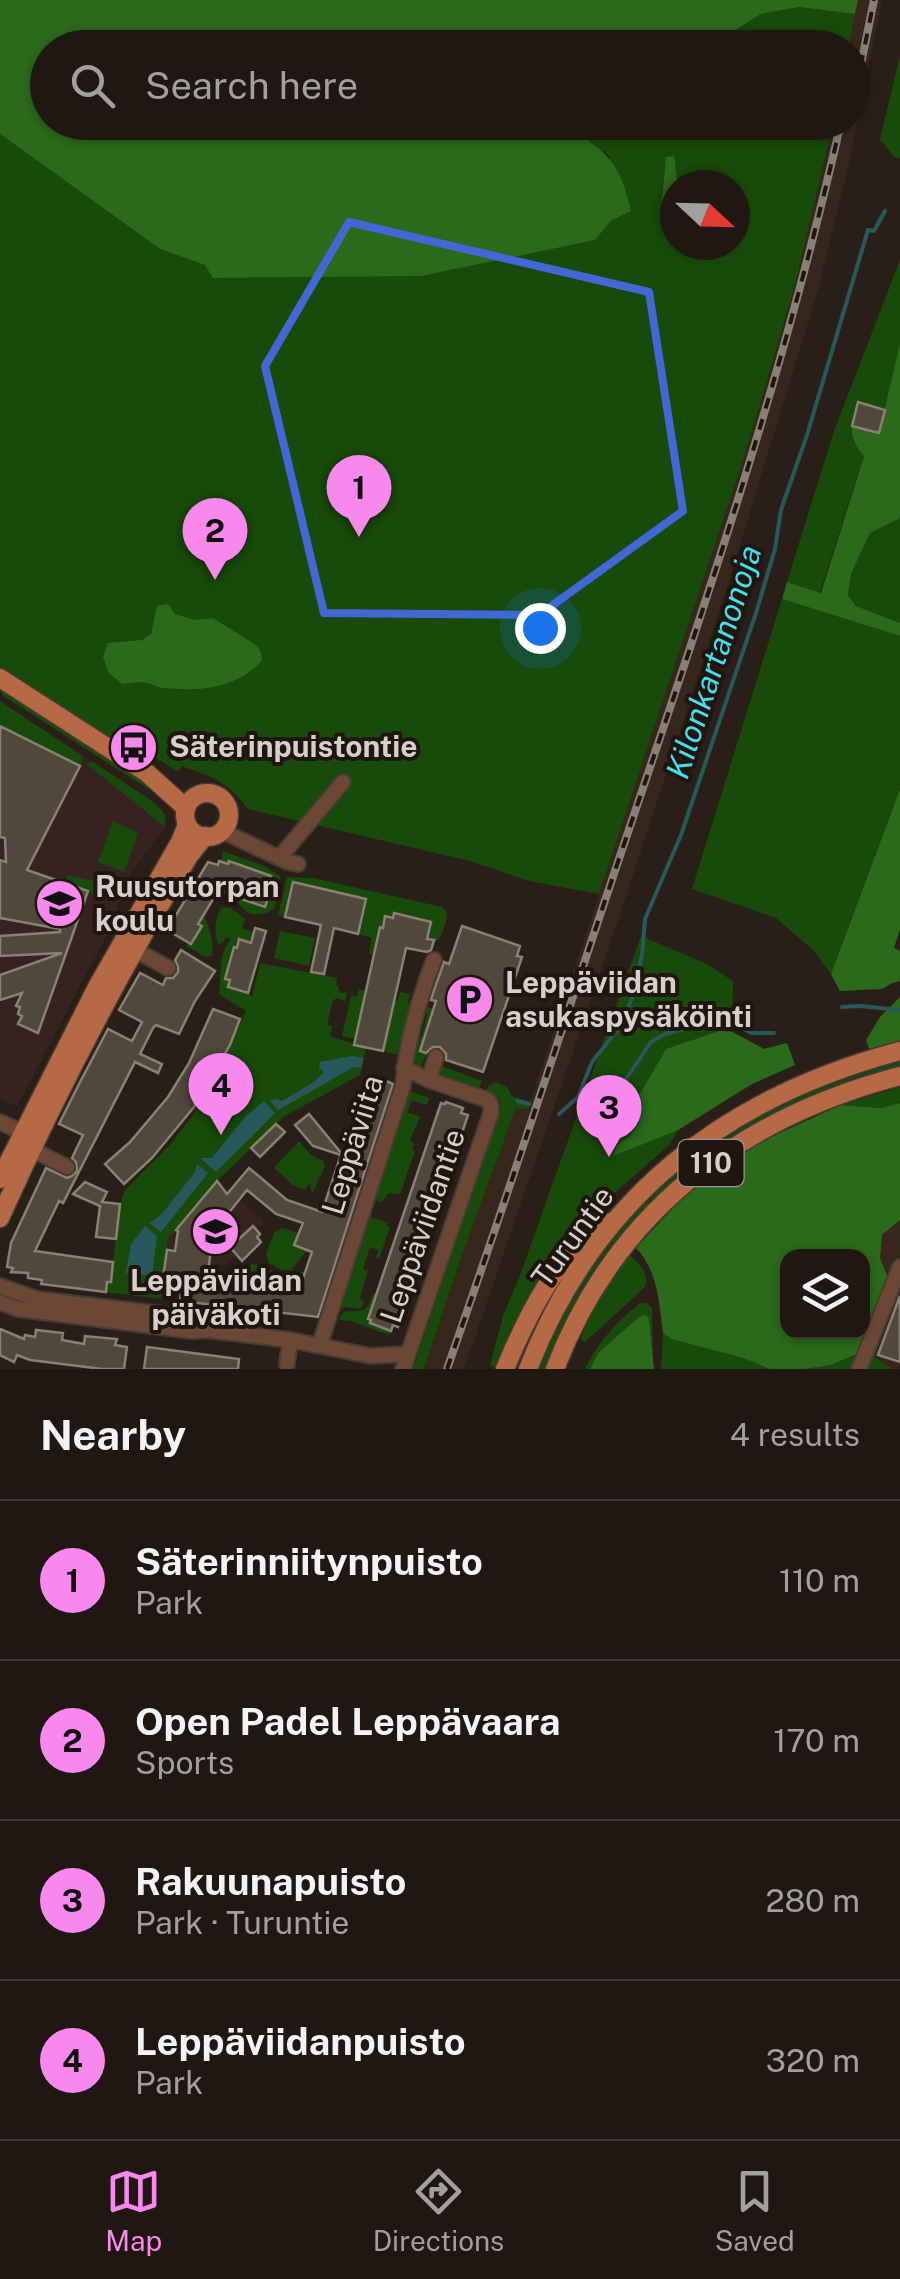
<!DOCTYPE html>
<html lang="en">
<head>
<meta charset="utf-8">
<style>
	:root { --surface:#201712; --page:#28201b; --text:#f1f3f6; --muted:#a29f9f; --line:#3d3632; --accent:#f888eb }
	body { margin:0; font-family:"Public Sans",sans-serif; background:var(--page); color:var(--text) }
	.controls { position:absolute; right:30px; bottom:30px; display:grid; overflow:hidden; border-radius:20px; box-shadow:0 2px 8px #0004 }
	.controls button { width:90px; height:90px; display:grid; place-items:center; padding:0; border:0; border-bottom:2px solid var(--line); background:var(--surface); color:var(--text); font:50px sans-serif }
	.compass { position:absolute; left:660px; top:170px; width:90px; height:90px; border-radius:50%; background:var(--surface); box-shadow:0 2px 8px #0004; rotate:112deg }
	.you { position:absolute; left:540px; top:628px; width:35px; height:35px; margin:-25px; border:8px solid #fff; border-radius:50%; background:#1a73e8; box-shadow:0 0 0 15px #1a73e833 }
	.badge { display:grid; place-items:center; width:65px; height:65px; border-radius:50%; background:var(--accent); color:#111; font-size:32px; font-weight:700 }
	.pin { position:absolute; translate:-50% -82px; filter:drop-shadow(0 2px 5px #0008) }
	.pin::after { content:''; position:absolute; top:52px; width:35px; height:30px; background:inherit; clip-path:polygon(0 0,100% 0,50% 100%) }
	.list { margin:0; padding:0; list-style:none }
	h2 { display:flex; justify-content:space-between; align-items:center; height:130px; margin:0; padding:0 40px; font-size:42px }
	h2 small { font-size:32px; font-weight:400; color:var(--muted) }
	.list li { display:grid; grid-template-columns:65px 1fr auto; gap:30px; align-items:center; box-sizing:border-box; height:160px; padding:0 40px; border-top:2px solid var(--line) }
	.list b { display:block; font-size:38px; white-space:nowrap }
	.list p { margin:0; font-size:32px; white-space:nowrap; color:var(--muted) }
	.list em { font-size:32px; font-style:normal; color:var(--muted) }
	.icon { flex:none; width:55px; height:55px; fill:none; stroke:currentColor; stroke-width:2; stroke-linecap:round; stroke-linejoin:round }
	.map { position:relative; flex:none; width:900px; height:1369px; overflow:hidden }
	.search { position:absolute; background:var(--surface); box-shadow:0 2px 8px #0004; left:30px; right:30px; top:30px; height:110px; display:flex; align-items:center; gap:25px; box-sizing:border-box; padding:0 35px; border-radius:55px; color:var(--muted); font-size:38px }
	.sheet { height:770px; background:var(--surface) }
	nav { display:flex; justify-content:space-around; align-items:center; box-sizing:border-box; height:140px; border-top:2px solid var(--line); background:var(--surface); font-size:28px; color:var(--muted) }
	nav a { display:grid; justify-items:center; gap:5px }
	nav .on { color:var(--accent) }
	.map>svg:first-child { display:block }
</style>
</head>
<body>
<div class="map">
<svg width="900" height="1369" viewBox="0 0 900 1369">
	<rect width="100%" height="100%" fill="#2a1f18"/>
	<!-- built -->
	<g fill="#37261b">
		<path d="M858,0H882L850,159L819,287L723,600L622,909L464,1369H424L461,1258L516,1108H528L748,445L795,285L833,123L852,122V48L849,47Z"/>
		<path d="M900,1220V1369H892L872,1353L882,1235Z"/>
	</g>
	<!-- education -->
	<g fill="#362321">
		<path d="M0,701L148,798L162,809L166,819L165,827L130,874L105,938L17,1106L0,1099Z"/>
		<path d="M217,1181L262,1219L263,1223L256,1230L260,1234L257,1237L261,1242L242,1261L237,1255L225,1265L210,1264L209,1270L174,1280L163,1278L168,1239Z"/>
	</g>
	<!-- green -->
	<g fill="#184a0b" fill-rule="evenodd">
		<path d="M799,7L855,14L849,47L709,48L761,14Z"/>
		<path d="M900,56V158L894,157L880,139Z"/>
		<path d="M650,122L833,123L795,285L748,445L599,894L529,881L470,861L248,809C227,781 214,778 182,766L178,772L114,731L110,737L72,719L0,670V134L160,249L206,265L595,240L611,221L631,211L608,155L562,123H637L644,129ZM675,185H735V245H675Z"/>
		<path d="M900,260V343L879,433L853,426C851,438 856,447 864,455L820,593L787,582L834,431Z"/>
		<path d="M900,518V623L856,606L848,595L851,574L870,533Z"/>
		<path d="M782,599L900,636V789L831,974L813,950L776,918L692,889Z"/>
		<path d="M0,687L158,790L156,794L2,695Z"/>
		<path d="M0,701L81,755L83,758L80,766L0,726Z"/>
		<path d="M93,762L156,804L165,815V827L87,764Z"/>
		<path d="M113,821L138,833L124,872L98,862Z"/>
		<path d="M223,851L264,866L280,876V891L274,909C257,920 242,914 234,896L269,879L270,876L221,862Z"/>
		<path d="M68,875L112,885L107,899L65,883Z"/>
		<path d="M287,877L313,878L442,907L447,912C447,923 442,938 433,944V940L427,939L431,922L395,914L393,918L385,916L383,928H380L373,955L369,954L372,938L358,934L365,899L293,882L285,917L278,915Z"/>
		<path d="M225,907L231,908L245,919L242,928L254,933L251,943L239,940L237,948L234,947L228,987L248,993L252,997L260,963L337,978L336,986H338L340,993L346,992L347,994L345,1001L338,998L333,1000L327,1025L332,1026L330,1036L366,1048L360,1075L283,1117L217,1181L168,1239L161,1299L106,1292L107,1282L111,1281L120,1204L125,1190L169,1146L193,1115L213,1083L246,1011L219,994C222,974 217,956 231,939L226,937L223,943L219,945C213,933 215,919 221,908Z"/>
		<path d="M203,915C209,922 215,948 212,956L206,957L186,946L189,942L192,943L201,927L198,924Z"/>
		<path d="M280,931L315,938L309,966L274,958Z"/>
		<path d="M641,936L707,964L733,981L732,1032L764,1049L787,1043L795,1065L752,1084L678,1130L668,1146L609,1198L578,1236L500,1369L490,1365L503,1316L519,1278Z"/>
		<path d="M438,962L441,963L426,1006L433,1009L420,1050L427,1053L420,1068C410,1061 414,1050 416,1040L422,1036L427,1014L424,1008Z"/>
		<path d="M359,989L365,991L355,1039L342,1036L351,996L357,997Z"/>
		<path d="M400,992L410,994L408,1004L413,1005L403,1045L400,1044L397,1055L383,1051L394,1001L397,1002Z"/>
		<path d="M900,1062V1067C785,1098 678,1156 606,1253C580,1288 562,1329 546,1369H538C608,1198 724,1110 900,1062Z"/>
		<path d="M442,1066L482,1081L479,1089L439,1074Z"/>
		<path d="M496,1082L507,1087L512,1096L530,1102L528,1109L516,1108L461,1258L424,1369H413L500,1110C503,1098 495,1095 486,1091L489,1085Z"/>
		<path d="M900,1087V1103L882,1108L841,1105Z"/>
		<path d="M410,1091L429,1098L427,1105L412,1100L407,1112L420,1117L410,1140L414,1145L412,1150L415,1151L400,1194L389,1193L381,1203L375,1200Z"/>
		<path d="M299,1141L311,1155L323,1161L325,1166L313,1192L311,1191L310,1183L305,1190L293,1185L274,1168Z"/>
		<path d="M368,1216L388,1223L387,1226L390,1227L379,1259L376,1258L378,1250L370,1247L363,1269L368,1271L360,1298L364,1303L360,1309L346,1307L337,1310Z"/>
		<path d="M282,1228L309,1236L307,1250L291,1271L282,1270L269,1263L266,1253L275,1232Z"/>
		<path d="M630,1255C639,1263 650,1274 645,1287L584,1343L581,1338C593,1306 609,1281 630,1255Z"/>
		<path d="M253,1264L289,1277L299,1271L305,1273L300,1286L295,1290L281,1288L261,1278L258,1290L222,1280L223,1275Z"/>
		<path d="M373,1294L377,1296L369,1319L371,1320V1324L391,1331L389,1335L351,1321L339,1320L340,1316L344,1312C363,1309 365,1316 373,1294Z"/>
		<path d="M640,1303H647L652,1308L653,1360L649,1318L645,1315L640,1316L598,1353L590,1369H585C599,1341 616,1322 640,1303Z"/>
		<path d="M663,1333L671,1339L743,1358L770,1369H661Z"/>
		<path d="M867,1351L892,1369H805L831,1365Z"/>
	</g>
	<!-- forest -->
	<g fill="#2b691b" fill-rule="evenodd">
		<path d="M0,0H858L855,14L799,7L761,14L709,47L48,48V122L562,123C605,152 619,157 631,211L611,221L595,240L421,276L213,278L205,265L160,249L0,134Z"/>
		<path d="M674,156L677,178L671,199L662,201L666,157Z"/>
		<path d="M900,343V518L870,533L851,574L848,595L856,606L900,623V636L782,599L787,582L821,593L864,456C856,447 851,438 852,426L879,433Z"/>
		<path d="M168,604L175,614L194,620L213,618L256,645C261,650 263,655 261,662C233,690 199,691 162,688C157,687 152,684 147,683C140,681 130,683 122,684L109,673L103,657L108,643L142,640L151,634L157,606Z"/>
		<path d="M900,789V929L894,948L900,951V981L892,983L882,989L840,991L831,974Z"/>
		<path d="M900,997V1043L870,1051L866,1040L880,1017Z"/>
		<path d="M720,1031L732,1032L764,1049L787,1043L795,1065L752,1084L678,1130L613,1156L617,1145L630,1136L639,1123L640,1094L666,1049Z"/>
		<path d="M900,1103V1220L882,1235L880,1258L889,1280L862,1352L831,1365L805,1369H770L743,1358L671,1339L663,1333C659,1303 658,1271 636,1248L684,1196L751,1146L841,1105L882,1108ZM788,1256H862V1332H788Z"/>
		<path d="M645,1315L649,1318L654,1369H590L598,1353L640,1316Z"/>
	</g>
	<!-- water -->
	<g fill="#29585c">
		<path d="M352,1056L364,1058L361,1068L354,1067L278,1110L270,1101L275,1099L282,1101L314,1082L324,1072L319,1068L320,1062Z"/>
		<path d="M264,1101L275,1113L216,1172L200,1158H212L246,1116Z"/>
		<path d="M197,1164L208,1173L161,1232L149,1223L161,1215L195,1172Z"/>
		<path d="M145,1226L157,1236L152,1276L126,1273L131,1244Z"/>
	</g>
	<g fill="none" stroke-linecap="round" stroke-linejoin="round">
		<!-- stream -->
		<g stroke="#29585c" stroke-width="4">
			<path d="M842,1007L860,1006L900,1010"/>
			<path d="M517,1101L529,1104"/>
			<path d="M559,1114L578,1097L592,1062L622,1024L634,992L642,955L645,919L681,835L756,613L775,549L781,510L807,435L868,230L874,231L885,211"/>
			<path d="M599,1125L608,1124L615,1120L624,1082L651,1042L665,1034L712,1022L725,1021L752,1033H774"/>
		</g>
	</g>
	<!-- building -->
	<g fill="#50483c" stroke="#8a8074" stroke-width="2.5" fill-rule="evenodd">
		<path d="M858,402L885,410L879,433L852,426Z"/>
		<path d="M0,726L80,766L27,870L88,891L38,1033L18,1024L22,1016L18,1014L20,1007L16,1006L22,993L0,1000V975L62,953L0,956V936L60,932V929L0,918V860L6,862L5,838L0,837Z"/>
		<path d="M219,861L228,864L229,861L271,876L269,879L274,881L265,907L218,891L198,924L202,926L191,944L167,930L208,862L218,865Z"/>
		<path d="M293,882L366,899L358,934L334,928L324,974L311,972L321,925L285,917Z"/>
		<path d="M394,913L431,922L427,939L434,940L431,950L427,952L406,948L383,1051L354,1045L380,927L383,928L385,916L393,918Z"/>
		<path d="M462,926L520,946L517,956L522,957L483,1072L446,1060V1054L440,1047H433L426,1053L420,1051L436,1001L431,1000L433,993L444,962L449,964Z"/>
		<path d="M255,928L266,931L248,993L228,987L230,980L225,979L234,947L237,948L239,939L251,943Z"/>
		<path d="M181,950L215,971L195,1001L179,1034L156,1025L153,1028L140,1054L162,1064L158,1073L135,1062L63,1203L59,1201L35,1251L113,1262L111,1282H107L106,1292L41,1284L42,1280L28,1278V1273L11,1272L13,1268L7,1267L11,1243L46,1168L67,1178L72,1176L77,1171L76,1162L72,1158L83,1135L59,1124L78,1086L108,1029L132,1041L142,1022L119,1010L140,973L163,985L166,978H173L178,972V967L175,960Z"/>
		<path d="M213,1009L240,1019L230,1045L194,1107L152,1158L124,1184L105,1164L130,1142L168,1097L189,1063Z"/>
		<path d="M374,1080L383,1083L384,1080L393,1084L318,1317L180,1301L182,1281L163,1278L167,1250L175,1251L178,1231L176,1230L217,1181L227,1194L249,1168L287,1200L322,1212L341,1155L313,1146L295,1125L309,1114L356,1171L363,1166L343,1133L353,1137L364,1106L359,1104L363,1092L368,1094ZM247,1190L276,1214L303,1223L294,1245L312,1252L299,1290L281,1288L282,1281L257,1278L263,1284L208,1278L211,1244L207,1241L212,1234L213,1228L215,1230Z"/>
		<path d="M446,1102L463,1108L461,1113L468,1115L449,1171L442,1168L434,1190L442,1193L423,1249L416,1246L408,1268L416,1270L407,1301L398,1327L393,1325L391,1331L370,1323L371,1320L368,1319L441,1103L445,1104Z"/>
		<path d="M276,1124L285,1132L260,1157L251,1148Z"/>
		<path d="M85,1182L107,1192L102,1202L120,1204L116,1239L96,1237L100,1206L73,1194Z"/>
		<path d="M253,1226L260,1234L257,1237L261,1242L242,1261L230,1247Z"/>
		<path d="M900,1296V1362L878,1355Z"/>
		<path d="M0,1329L24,1339L25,1335L35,1337L36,1330L63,1333L62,1340L84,1344L85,1336L117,1339L115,1345L127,1347L124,1369H102L30,1360L17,1355L14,1362L0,1355Z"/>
		<path d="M147,1347L239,1359L238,1369H144Z"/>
	</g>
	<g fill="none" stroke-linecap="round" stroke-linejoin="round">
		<defs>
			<g id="minor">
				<path d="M222,831L288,862L298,864"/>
				<path d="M279,858L343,782"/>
				<path d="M130,947L168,968"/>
				<path d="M429,1080L436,1057"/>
				<path d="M0,1122L31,1136"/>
				<path d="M23,1145L67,1167"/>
				<path d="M0,1286L37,1299L195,1318L207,1330"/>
				<path d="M0,1302L18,1309L192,1331L207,1330L290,1340L371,1356L408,1354"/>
				<path d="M320,1344L403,1086C406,1043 419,999 434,960"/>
				<path d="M287,1364L290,1340"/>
				<path d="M403,1369L491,1113V1105L488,1100L429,1080L404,1068"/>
				<path d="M859,1369L900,1267"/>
			</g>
			<g id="major">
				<path d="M0,678L147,773L186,808"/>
				<circle cx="207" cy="815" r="22"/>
				<path d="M0,1179L97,987L180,842L187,825"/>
				<path d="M0,1218C56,1094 119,973 189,856L205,836"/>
				<path d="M505,1369C527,1316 557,1254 606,1222"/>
				<path d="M528,1369C595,1197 724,1098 900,1051"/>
				<path d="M555,1369C615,1212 740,1118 900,1076"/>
			</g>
		</defs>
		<!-- minor casing -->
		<use href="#minor" stroke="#463b35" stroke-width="18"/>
		<!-- major casing -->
		<use href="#major" stroke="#463b35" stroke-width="21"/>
		<!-- minor -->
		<use href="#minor" stroke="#6c4735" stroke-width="14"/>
		<!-- major -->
		<use href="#major" stroke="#b56a45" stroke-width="18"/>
		<defs>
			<g id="rail">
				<path d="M852,109L874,0"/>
				<path d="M447,1369C507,1198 563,1025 621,853C703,612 785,371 841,122"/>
			</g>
		</defs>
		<!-- rail casing -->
		<use href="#rail" stroke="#887f79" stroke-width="8"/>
		<!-- rail -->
		<use href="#rail" stroke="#20150f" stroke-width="4" stroke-dasharray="11" stroke-linecap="butt"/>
	</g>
	<!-- marked area -->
	<path fill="none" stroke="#4268d5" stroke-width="8" stroke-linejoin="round" d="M349,222L649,292L683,511L539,615L324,613L265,366Z"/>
	<!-- icons -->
	<defs>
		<symbol id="bus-disc" viewBox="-11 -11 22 22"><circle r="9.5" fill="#f888eb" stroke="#20150f"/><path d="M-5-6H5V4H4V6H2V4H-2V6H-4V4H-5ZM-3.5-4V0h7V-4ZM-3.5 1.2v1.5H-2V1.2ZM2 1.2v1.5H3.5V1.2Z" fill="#111"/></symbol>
		<symbol id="school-disc" viewBox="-11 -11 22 22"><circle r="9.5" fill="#f888eb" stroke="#20150f"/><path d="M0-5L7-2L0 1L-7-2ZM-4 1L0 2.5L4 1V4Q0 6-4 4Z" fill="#111"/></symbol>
		<symbol id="parking-disc" viewBox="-11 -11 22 22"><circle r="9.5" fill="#f888eb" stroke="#20150f"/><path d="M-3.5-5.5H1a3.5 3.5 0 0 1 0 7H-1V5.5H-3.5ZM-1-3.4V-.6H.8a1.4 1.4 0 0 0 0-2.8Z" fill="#111"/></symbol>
	</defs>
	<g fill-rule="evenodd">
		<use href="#bus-disc" x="106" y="720" width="55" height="55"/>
		<use href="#school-disc" x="32" y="876" width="55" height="55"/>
		<use href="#parking-disc" x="442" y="972" width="55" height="55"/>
		<use href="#school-disc" x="188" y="1204" width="55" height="55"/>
	</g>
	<g text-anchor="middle" stroke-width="8" stroke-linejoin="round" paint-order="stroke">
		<!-- shield labels -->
		<rect fill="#20150f" stroke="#a09793" stroke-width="2.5" x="678.5" y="1140" width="65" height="46" rx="8"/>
		<g font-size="28" font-weight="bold" fill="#d7cfcb">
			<text x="711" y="1173">110</text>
		</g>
		<!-- poi labels -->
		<g font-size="30" font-weight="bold" fill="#d7cfcb" stroke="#20150f" text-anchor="start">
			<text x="169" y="757">Säterinpuistontie</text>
			<text x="95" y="897">Ruusutorpan<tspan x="95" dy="34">koulu</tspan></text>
			<text x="505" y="993">Leppäviidan<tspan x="505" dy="34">asukaspysäköinti</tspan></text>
			<text x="216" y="1291" text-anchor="middle">Leppäviidan<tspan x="216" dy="34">päiväkoti</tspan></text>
		</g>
		<!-- street labels -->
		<g font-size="30" fill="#d7cfcb" stroke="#20150f">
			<text transform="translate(353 1145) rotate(-73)" y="10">Leppäviita</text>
			<text transform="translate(423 1226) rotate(-71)" y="10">Leppäviidantie</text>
			<text transform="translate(573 1237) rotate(-54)" y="10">Turuntie</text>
		</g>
		<!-- water labels -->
		<g font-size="32" font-style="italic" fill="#44dfed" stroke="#20150f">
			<text transform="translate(714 662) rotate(-72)" y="11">Kilonkartanonoja</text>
		</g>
	</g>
</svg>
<div class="controls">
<button><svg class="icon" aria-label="layers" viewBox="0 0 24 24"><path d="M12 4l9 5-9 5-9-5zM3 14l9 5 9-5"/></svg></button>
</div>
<svg class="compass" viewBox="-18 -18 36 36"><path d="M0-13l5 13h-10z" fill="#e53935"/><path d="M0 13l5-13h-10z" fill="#a29f9f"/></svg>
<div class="you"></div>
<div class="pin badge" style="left:359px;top:537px">1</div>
<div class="pin badge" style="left:215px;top:580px">2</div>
<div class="pin badge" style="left:609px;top:1157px">3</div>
<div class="pin badge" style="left:221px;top:1135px">4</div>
<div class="search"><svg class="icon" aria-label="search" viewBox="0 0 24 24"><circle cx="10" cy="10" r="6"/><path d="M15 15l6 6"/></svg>Search here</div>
</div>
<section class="sheet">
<h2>Nearby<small>4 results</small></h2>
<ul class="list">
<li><span class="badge">1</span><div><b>Säterinniitynpuisto</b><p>Park</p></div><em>110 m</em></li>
<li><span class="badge">2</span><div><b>Open Padel Leppävaara</b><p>Sports</p></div><em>170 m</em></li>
<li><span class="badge">3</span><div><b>Rakuunapuisto</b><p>Park · Turuntie</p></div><em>280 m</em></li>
<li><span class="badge">4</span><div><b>Leppäviidanpuisto</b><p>Park</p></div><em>320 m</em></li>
</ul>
</section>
<nav>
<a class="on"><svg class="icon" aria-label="map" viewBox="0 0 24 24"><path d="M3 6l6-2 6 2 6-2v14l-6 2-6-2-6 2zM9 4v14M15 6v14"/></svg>Map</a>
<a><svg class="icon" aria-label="directions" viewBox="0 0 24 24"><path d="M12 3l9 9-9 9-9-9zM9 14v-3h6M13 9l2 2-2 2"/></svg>Directions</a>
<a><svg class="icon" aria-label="saved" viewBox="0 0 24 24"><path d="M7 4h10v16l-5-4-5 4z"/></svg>Saved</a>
</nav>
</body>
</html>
